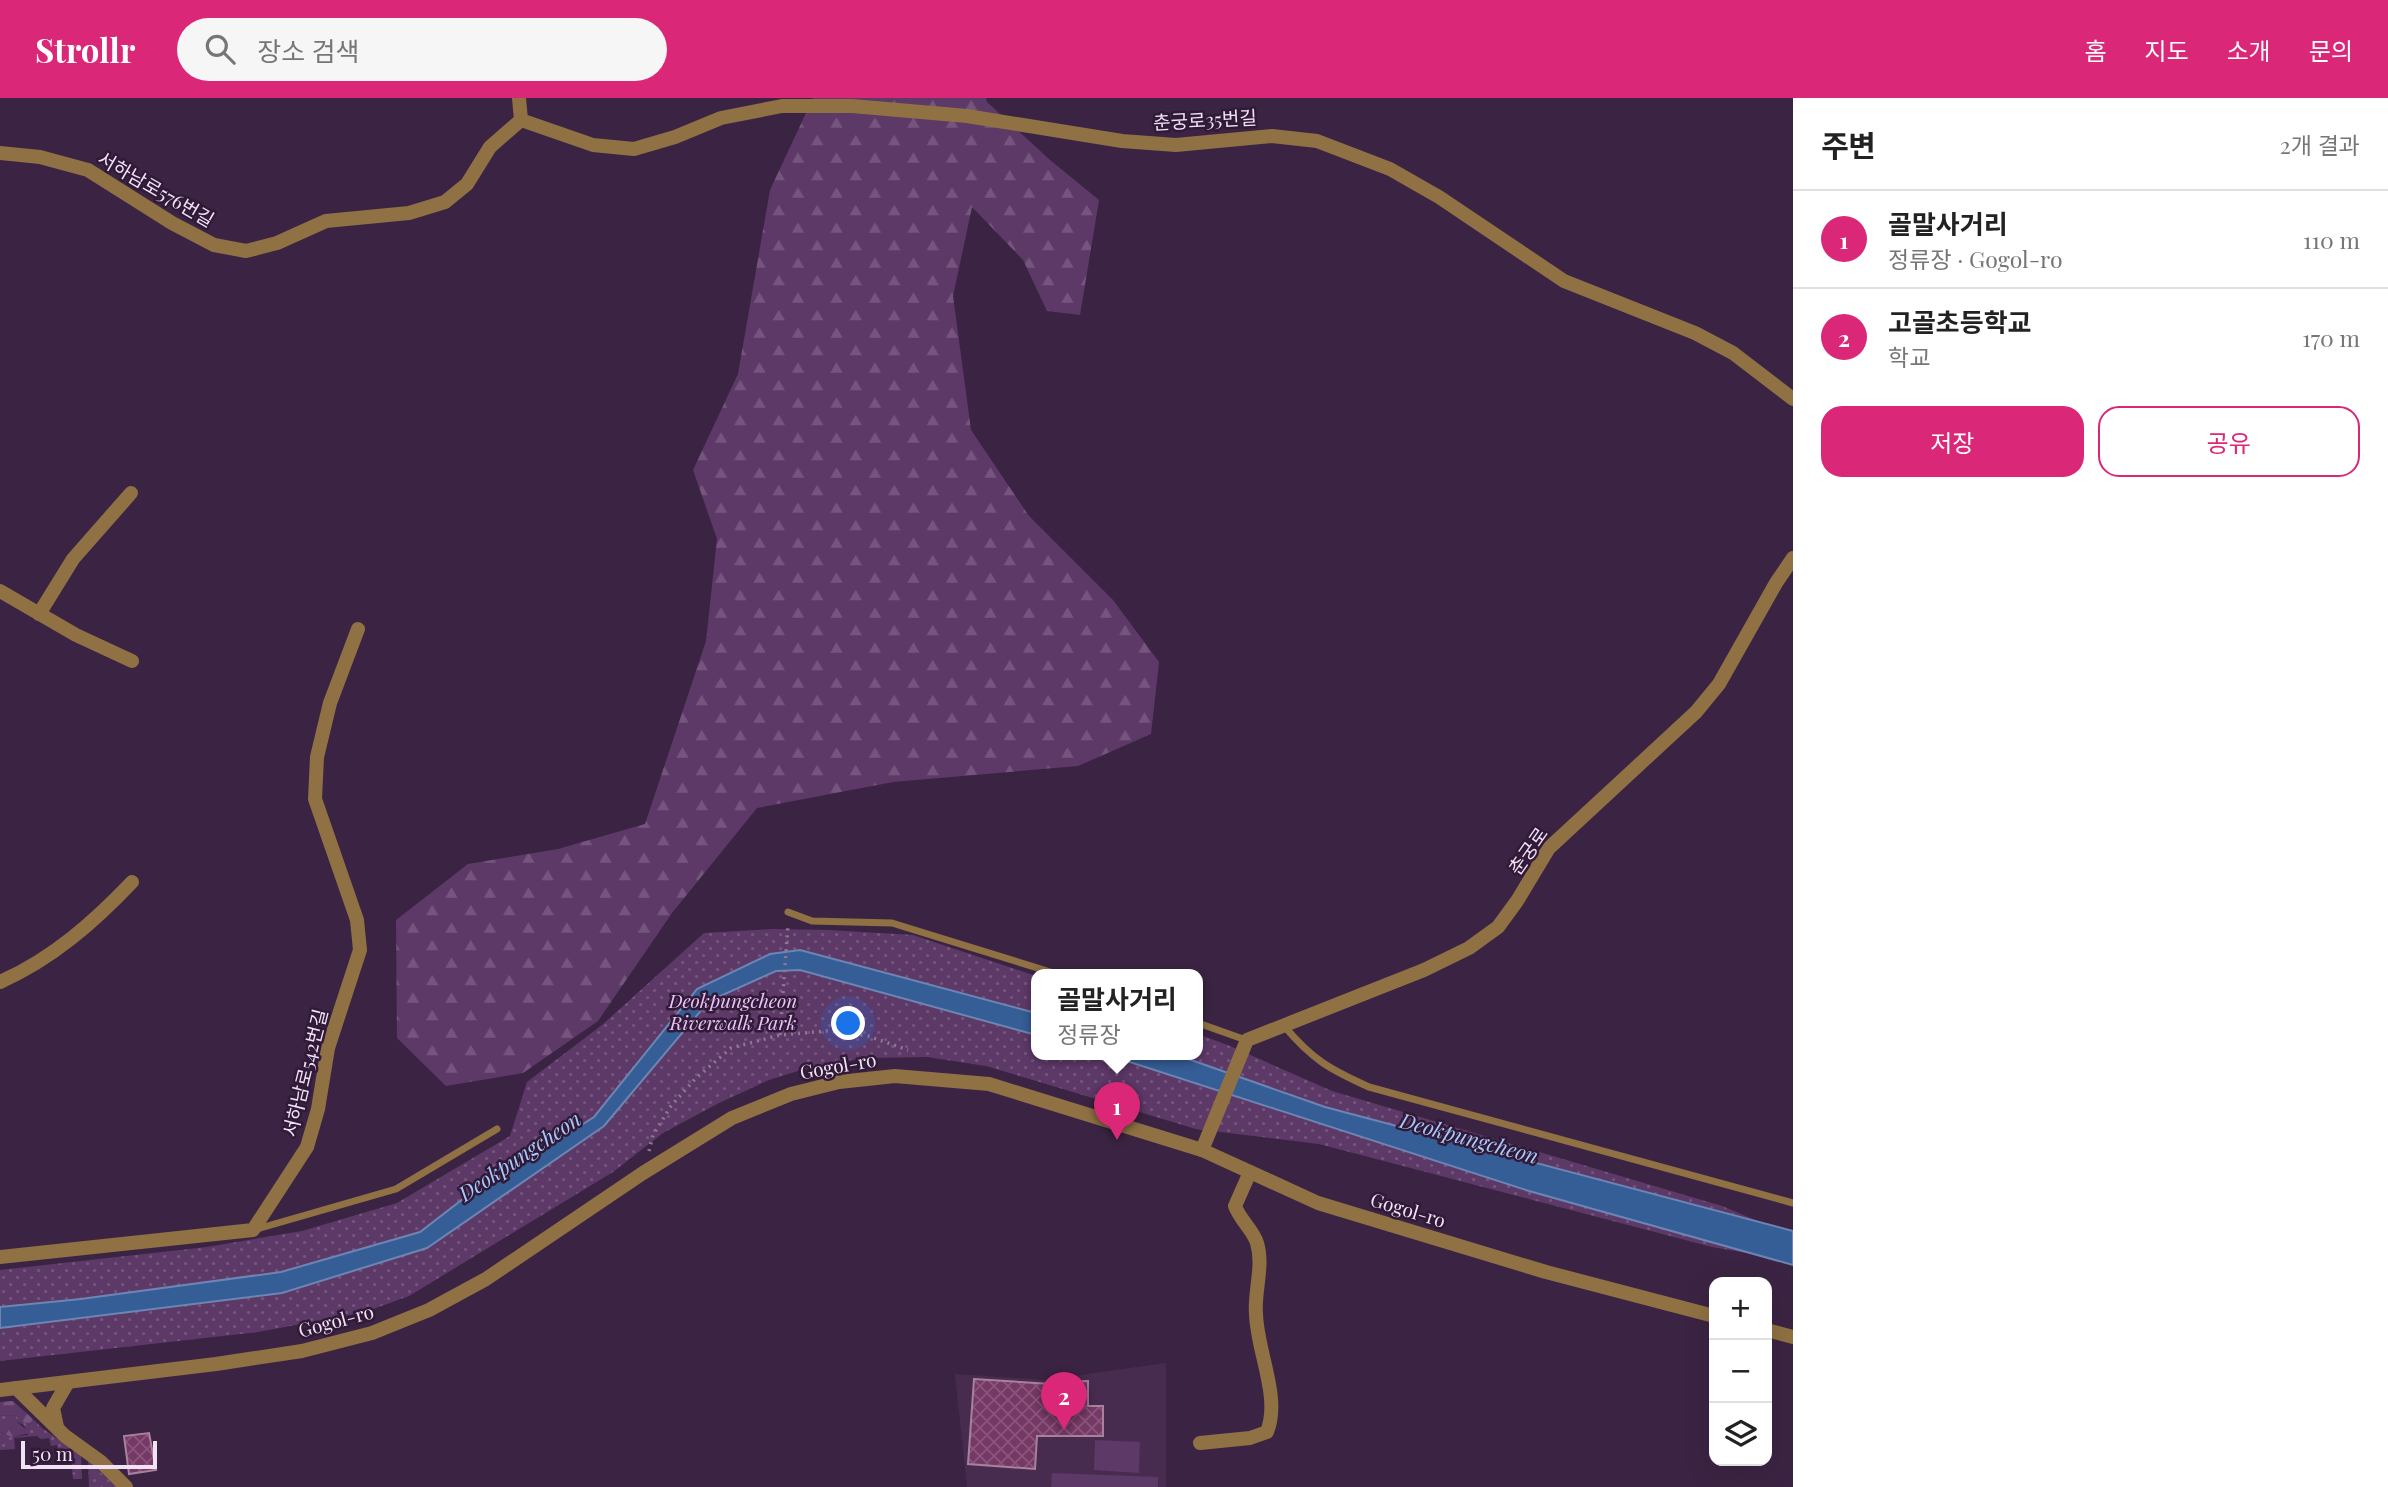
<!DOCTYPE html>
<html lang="ko">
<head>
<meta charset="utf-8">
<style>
	:root { --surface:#fff; --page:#f6f6f6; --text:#222; --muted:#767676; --line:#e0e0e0; --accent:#db2777 }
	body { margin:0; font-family:"Playfair Display","Noto Sans KR",serif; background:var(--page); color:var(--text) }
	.controls { position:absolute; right:21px; bottom:21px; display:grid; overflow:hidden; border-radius:14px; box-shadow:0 7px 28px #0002 }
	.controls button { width:63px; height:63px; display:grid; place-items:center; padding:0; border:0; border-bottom:2px solid var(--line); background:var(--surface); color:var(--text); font:35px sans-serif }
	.scale { position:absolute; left:21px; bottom:18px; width:136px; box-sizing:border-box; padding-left:7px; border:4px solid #f1e2f6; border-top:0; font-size:19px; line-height:24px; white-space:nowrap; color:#f1e2f6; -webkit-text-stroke:5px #311a38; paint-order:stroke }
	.you { position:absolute; left:849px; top:926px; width:24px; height:24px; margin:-18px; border:5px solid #fff; border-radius:50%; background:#1a73e8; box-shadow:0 0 0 10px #1a73e833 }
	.badge { display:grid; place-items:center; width:46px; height:46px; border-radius:50%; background:var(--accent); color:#fff; font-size:23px; font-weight:700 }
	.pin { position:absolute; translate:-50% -58px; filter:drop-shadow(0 2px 4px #0008) }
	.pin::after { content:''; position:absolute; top:37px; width:24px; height:21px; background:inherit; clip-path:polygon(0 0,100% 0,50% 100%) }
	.popup { position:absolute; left:1031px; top:871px; width:172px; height:91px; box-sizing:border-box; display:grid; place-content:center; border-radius:14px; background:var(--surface); filter:drop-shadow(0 2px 5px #0005); font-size:23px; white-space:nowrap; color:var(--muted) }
	.popup b { font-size:26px; color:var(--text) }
	.popup::after { content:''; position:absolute; left:50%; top:100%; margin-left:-14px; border:14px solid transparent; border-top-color:var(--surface) }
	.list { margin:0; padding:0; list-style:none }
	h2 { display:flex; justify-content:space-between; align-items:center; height:91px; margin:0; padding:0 28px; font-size:30px }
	h2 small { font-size:23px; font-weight:400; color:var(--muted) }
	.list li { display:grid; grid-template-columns:46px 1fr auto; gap:21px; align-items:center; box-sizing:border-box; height:98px; padding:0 28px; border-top:2px solid var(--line) }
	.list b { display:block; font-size:26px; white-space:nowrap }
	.list p { margin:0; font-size:23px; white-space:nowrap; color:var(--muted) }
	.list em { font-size:23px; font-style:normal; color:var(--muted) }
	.actions { display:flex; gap:14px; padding:21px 28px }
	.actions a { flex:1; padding:16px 0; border:2px solid var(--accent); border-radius:21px; text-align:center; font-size:24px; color:var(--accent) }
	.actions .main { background:var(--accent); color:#fff }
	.icon { flex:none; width:38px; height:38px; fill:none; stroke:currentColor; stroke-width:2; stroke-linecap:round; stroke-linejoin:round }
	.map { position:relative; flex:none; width:1793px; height:1389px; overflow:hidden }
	header { display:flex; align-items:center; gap:42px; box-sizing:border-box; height:98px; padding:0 35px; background:var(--accent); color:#fff }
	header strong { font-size:33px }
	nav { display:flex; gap:38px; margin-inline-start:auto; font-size:24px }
	.search { width:490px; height:63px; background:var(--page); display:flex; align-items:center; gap:18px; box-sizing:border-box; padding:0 24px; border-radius:38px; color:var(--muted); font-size:26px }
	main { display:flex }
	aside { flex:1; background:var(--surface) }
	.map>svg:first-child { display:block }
</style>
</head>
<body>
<header>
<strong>Strollr</strong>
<div class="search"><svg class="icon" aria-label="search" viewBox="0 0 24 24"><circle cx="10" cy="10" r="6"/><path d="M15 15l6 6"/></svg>장소 검색</div>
<nav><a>홈</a><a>지도</a><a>소개</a><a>문의</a></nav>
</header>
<main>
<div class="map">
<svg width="1793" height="1389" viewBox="0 0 1793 1389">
	<defs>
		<pattern id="grass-dots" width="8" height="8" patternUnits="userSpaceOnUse" patternTransform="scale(1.75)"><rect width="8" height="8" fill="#5d3968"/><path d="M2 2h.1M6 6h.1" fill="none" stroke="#75557e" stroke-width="1.8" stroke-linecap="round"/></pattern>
		<pattern id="forest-firs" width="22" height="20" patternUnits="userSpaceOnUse" patternTransform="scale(1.75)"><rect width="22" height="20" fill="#5d3968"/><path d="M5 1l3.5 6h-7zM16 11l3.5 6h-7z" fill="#75557e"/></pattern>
		<pattern id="building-cross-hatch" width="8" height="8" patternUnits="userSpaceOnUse" patternTransform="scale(1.75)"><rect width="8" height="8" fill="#763966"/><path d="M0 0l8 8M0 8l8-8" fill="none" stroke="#8a557c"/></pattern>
	</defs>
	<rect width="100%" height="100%" fill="#3b2443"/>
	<!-- built -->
	<path fill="#472c50" d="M1166,1265V1389H967L955,1276L1045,1282Z"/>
	<!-- grass -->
	<g fill="url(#grass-dots)">
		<path d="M773,831L829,832L913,837L1036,878V956H1198V936L1230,948L1332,993L1722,1108L1793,1138V1163L1712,1149L1319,1046L1196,1031L986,968L927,959L865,960L814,968L769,982L717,1006L663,1035L613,1074L409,1198L365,1214L258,1234L0,1263V1172L207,1149L302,1133L397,1105L510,1038L527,984L602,927L704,835Z"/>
		<path d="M16,1317L29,1327L33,1321L42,1330L81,1357L82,1381H73L71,1357L63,1353L59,1356L57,1347L51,1348L49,1340L41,1341L37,1338L14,1340L15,1351L0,1352V1334L12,1339L28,1337L24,1327L16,1323L0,1322V1318Z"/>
		<path d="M88,1362L116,1389H89Z"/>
	</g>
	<!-- forest -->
	<g fill="url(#forest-firs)">
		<path d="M813,0H986L987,4L1050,62L1099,102L1080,217L1047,213L1023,162L972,109L953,198L971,332L1029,418L1113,502L1159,564L1151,636L1078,668L893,684L757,710L672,815L598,923L523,975L446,988L397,940L396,822L468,766L558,751L645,726L706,543L717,441L693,372L738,276L770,92Z"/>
		<path d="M13,1303L33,1321L29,1327L18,1321L16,1317L0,1318V1304Z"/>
		<path d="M4,1321L16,1323L30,1335L12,1339L0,1334V1322Z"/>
	</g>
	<!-- park -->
	<g fill="#5d3968">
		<path d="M1095,1342L1140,1344L1139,1375L1094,1372Z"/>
		<path d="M1052,1375L1158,1379V1389H1051Z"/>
	</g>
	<!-- water -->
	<g fill="#355d96" stroke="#6d85b3" stroke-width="2">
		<path d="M800,852L1036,915V937L800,872L776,873L709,903L604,1028L427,1150L282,1195L0,1230V1209L81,1201L281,1174L420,1134L524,1054L553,1045L594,1019L697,891L770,856Z"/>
		<path d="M1105,956H1174L1325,1009L1793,1133V1167L1529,1093Z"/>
	</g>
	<!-- building -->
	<g fill="url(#building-cross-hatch)" stroke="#a9819d" stroke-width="2">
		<path d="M974,1281L1051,1286V1284L1088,1283V1308H1103V1338H1037L1035,1371L968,1366Z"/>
		<path d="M149,1335L156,1372L129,1376L124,1338Z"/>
	</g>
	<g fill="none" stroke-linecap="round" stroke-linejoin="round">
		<!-- path -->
		<g stroke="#8d7993" stroke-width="3.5" stroke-dasharray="2 5" stroke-linecap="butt">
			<path d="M780,937L788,827"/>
			<path d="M649,1053L653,1037L671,1008L695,981L731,950L780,937L827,933L868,938L908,952"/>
		</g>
		<!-- service -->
		<g stroke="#8f7143" stroke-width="7">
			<path d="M788,814L812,823L892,825L1057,876"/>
			<path d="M1198,925L1246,942"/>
			<path d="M1284,928C1313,962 1329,971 1369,989L1793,1105"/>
			<path d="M257,1131L396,1091L497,1031"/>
		</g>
		<!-- minor -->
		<g stroke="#8f7143" stroke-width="14">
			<path d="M521,22L593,47L634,51L675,39L721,20L782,8H852L967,18L1122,43L1176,47L1272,38L1317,43L1390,71L1439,99L1564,183L1695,235L1733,255L1793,301"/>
			<path d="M0,55L40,59L88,72L172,125L214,147L246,153L277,145L326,123L409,115L445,104L467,86L490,49L521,22L519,0"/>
			<path d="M0,493L76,537L132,563"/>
			<path d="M39,516L73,461L131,395"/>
			<path d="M0,884C52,861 94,824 132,784"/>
			<path d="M1202,1052L1247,942L1424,872L1469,850L1498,829L1517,803L1549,750L1696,614L1719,586L1776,485L1793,460"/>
			<path d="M0,1159L253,1132L307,1049L318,1011L328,950L360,852L357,822L315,701L317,659L330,605L358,531"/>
			<path d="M16,1290L65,1338L101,1364L126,1389"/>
			<path d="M57,1329L53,1310L68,1284"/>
			<path d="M1200,1345L1250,1340L1267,1334C1281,1299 1257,1254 1256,1216C1254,1193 1264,1168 1257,1145C1253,1132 1240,1122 1235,1108L1250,1074"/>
		</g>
		<!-- tertiary -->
		<g stroke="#8f7143" stroke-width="14">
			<path d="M1767,1232L1793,1239"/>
			<path d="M0,1292L216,1266L302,1253L372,1235L429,1212L486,1181L643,1075L732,1020L791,996L839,984L895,978L989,986L1202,1052L1318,1105L1546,1174L1714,1218"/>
		</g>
	</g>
	<g text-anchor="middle" stroke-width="5" stroke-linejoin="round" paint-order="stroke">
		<!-- street labels -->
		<g font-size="19" fill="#f1e2f6" stroke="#311a38">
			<text transform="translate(1205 22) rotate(-3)" y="7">춘궁로35번길</text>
			<text transform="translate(156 91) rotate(30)" y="7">서하남로576번길</text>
			<text transform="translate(1528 753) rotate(-55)" y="7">춘궁로</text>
			<text transform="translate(838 968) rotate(-10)" y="7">Gogol-ro</text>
			<text transform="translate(305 975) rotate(-76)" y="7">서하남로542번길</text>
			<text transform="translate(1408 1112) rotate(17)" y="7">Gogol-ro</text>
			<text transform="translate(336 1223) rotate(-15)" y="7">Gogol-ro</text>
		</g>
		<!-- park labels -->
		<g font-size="19" font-style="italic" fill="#eac4f7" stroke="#311a38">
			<text x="733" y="910">Deokpungcheon<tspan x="733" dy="22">Riverwalk Park</tspan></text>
		</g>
		<!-- water labels -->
		<g font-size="21" font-style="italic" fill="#a7cafc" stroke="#311a38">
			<text transform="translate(1469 1041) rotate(15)" y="7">Deokpungcheon</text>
			<text transform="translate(520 1059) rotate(-34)" y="7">Deokpungcheon</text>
		</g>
	</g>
</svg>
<div class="controls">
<button>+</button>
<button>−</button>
<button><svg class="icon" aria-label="layers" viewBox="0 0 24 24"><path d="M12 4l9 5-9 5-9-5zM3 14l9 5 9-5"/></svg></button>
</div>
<div class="scale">50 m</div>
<div class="you"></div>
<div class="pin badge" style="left:1117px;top:1042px">1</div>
<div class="popup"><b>골말사거리</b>정류장</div>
<div class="pin badge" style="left:1064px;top:1332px">2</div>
</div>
<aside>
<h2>주변<small>2개 결과</small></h2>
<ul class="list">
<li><span class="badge">1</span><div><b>골말사거리</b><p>정류장 · Gogol-ro</p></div><em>110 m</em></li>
<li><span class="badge">2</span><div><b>고골초등학교</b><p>학교</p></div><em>170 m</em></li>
</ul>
<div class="actions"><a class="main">저장</a><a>공유</a></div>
</aside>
</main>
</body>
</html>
